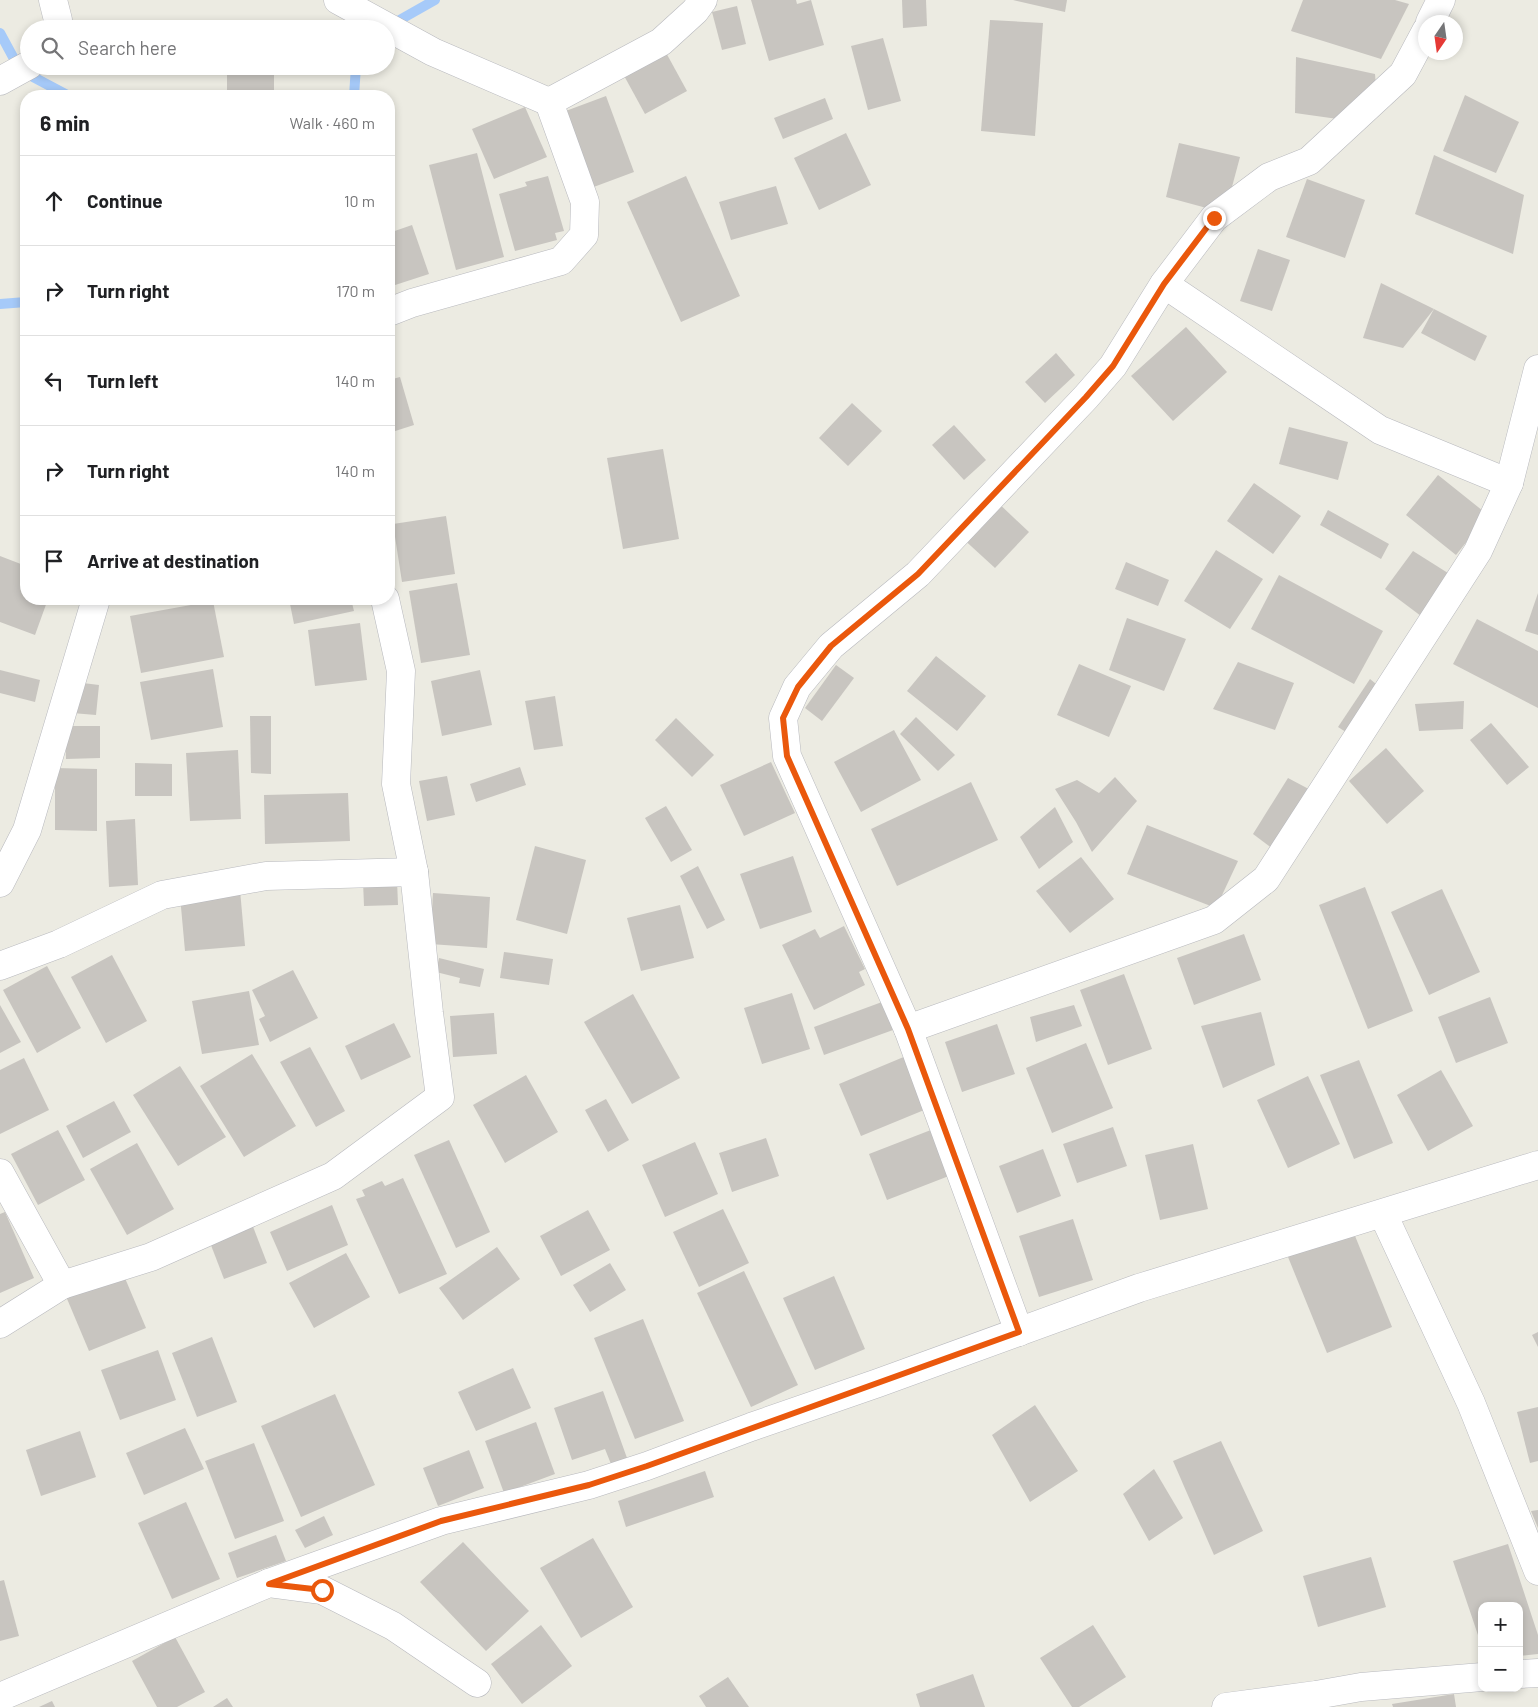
<!DOCTYPE html>
<html lang="en">
<head>
<meta charset="utf-8">
<style>
	:root { --surface:#fff; --page:#f2f2f2; --text:#202124; --muted:#757577; --line:#e0e0e0 }
	body { margin:0; font-family:Barlow,sans-serif; background:var(--page); color:var(--text) }
	.controls { position:absolute; right:15px; bottom:15px; display:grid; overflow:hidden; border-radius:10px; box-shadow:0 2px 8px #0003 }
	.controls button { width:45px; height:45px; display:grid; place-items:center; padding:0; border:0; border-bottom:1px solid var(--line); background:var(--surface); color:var(--text); font:25px sans-serif }
	.compass { position:absolute; left:1418px; top:15px; width:45px; height:45px; border-radius:50%; background:var(--surface); box-shadow:0 2px 8px #0003; rotate:193deg }
	.stop { position:absolute; width:15px; height:15px; margin:-11px; border:4px solid #ea580c; border-radius:50%; background:#fff }
	.stop.end { background:#ea580c; border-color:#fff; box-shadow:0 1px 5px #0008 }
	.list { margin:0; padding:0; list-style:none }
	h2 { display:flex; justify-content:space-between; align-items:center; height:65px; margin:0; padding:0 20px; font-size:21px }
	h2 small { font-size:16px; font-weight:400; color:var(--muted) }
	.list li { display:grid; grid-template-columns:32px 1fr auto; gap:15px; align-items:center; box-sizing:border-box; height:90px; padding:0 20px; border-top:1px solid var(--line) }
	.list b { display:block; font-size:19px; white-space:nowrap }
	.list em { font-size:16px; font-style:normal; color:var(--muted) }
	.icon { flex:none; width:28px; height:28px; fill:none; stroke:currentColor; stroke-width:2; stroke-linecap:round; stroke-linejoin:round }
	.map { position:relative; flex:none; width:1538px; height:1707px; overflow:hidden }
	.search { position:absolute; background:var(--surface); box-shadow:0 2px 8px #0003; left:20px; top:20px; width:375px; height:55px; display:flex; align-items:center; gap:12px; box-sizing:border-box; padding:0 18px; border-radius:28px; color:var(--muted); font-size:19px }
	.panel { position:absolute; background:var(--surface); box-shadow:0 2px 8px #0003; left:20px; top:90px; width:375px; height:515px; border-radius:20px }
	.map>svg:first-child { display:block }
</style>
</head>
<body>
<div class="map">
<svg width="1538" height="1707" viewBox="0 0 1538 1707">
	<rect width="100%" height="100%" fill="#ecebe2"/>
	<g fill="none" stroke-linecap="round" stroke-linejoin="round">
		<!-- stream -->
		<g stroke="#a6caf9" stroke-width="10">
			<path d="M389,26L435,0"/>
			<path d="M0,33L20,70L69,96"/>
			<path d="M354,96L356,66"/>
			<path d="M0,304L26,302"/>
		</g>
	</g>
	<!-- building -->
	<g fill="#c8c5c0">
		<path d="M751,0H796L797,4L811,0L824,45L769,61Z"/>
		<path d="M902,0H926L927,26L903,28Z"/>
		<path d="M1013,0H1067L1065,12Z"/>
		<path d="M1303,0H1395L1409,4L1381,59L1291,31Z"/>
		<path d="M737,6L746,44L722,50L712,12Z"/>
		<path d="M990,20L1043,23L1035,136L981,131Z"/>
		<path d="M883,38L901,101L868,110L851,46Z"/>
		<path d="M664,49L687,91L645,114L622,72Z"/>
		<path d="M1296,57L1375,74L1377,99L1352,121L1295,113Z"/>
		<path d="M227,68L274,69V96H227Z"/>
		<path d="M1465,95L1519,122L1496,173L1443,151Z"/>
		<path d="M606,96L634,172L591,188L563,112Z"/>
		<path d="M825,98L833,119L783,139L774,118Z"/>
		<path d="M525,107L547,157L494,179L472,129Z"/>
		<path d="M846,133L871,185L819,210L794,158Z"/>
		<path d="M1179,143L1240,157L1225,213L1166,197Z"/>
		<path d="M477,153L504,257L456,270L429,165Z"/>
		<path d="M1434,155L1524,195L1513,254L1415,214Z"/>
		<path d="M548,176L564,231L555,233L557,240L515,251L499,194L527,186L525,182Z"/>
		<path d="M686,176L740,296L681,322L627,202Z"/>
		<path d="M1307,179L1365,200L1345,258L1286,237Z"/>
		<path d="M776,186L788,224L731,240L719,202Z"/>
		<path d="M412,225L429,274L389,287V233Z"/>
		<path d="M1258,249L1290,260L1272,311L1240,301Z"/>
		<path d="M1381,283L1434,309L1403,348L1363,338Z"/>
		<path d="M1434,309L1487,336L1475,361L1421,333Z"/>
		<path d="M1186,327L1227,372L1173,421L1131,376Z"/>
		<path d="M1056,353L1075,375L1045,403L1025,382Z"/>
		<path d="M400,377L414,425L389,433V380Z"/>
		<path d="M852,403L882,431L848,466L819,438Z"/>
		<path d="M954,425L986,460L964,480L932,445Z"/>
		<path d="M1289,427L1348,442L1338,480L1279,464Z"/>
		<path d="M663,449L679,539L623,549L607,458Z"/>
		<path d="M1438,475L1488,515L1456,555L1406,515Z"/>
		<path d="M1254,483L1301,516L1273,554L1227,521Z"/>
		<path d="M994,499L1029,532L995,568L960,536Z"/>
		<path d="M1328,510L1389,544L1381,559L1320,525Z"/>
		<path d="M446,516L455,574L402,582L393,524Z"/>
		<path d="M1216,550L1263,579L1230,629L1184,601Z"/>
		<path d="M1413,551L1459,580L1421,616L1385,589Z"/>
		<path d="M0,556L26,566V599H48L35,635L0,622Z"/>
		<path d="M1126,562L1169,580L1158,606L1115,589Z"/>
		<path d="M1279,575L1383,631L1354,684L1251,629Z"/>
		<path d="M457,583L470,655L421,663L409,591Z"/>
		<path d="M1538,593V635L1525,631Z"/>
		<path d="M289,599H351L354,611L294,624Z"/>
		<path d="M213,601L224,657L141,673L130,616Z"/>
		<path d="M1127,618L1186,639L1164,691L1109,670Z"/>
		<path d="M1477,619L1538,651V708L1453,664Z"/>
		<path d="M360,623L367,680L315,686L308,630Z"/>
		<path d="M936,656L986,696L957,731L907,691Z"/>
		<path d="M1238,662L1294,683L1275,730L1213,709Z"/>
		<path d="M1079,664L1131,686L1109,737L1057,715Z"/>
		<path d="M836,665L854,678L822,721L805,708Z"/>
		<path d="M213,669L223,727L151,740L140,682Z"/>
		<path d="M0,670L40,680L35,702L0,693Z"/>
		<path d="M480,670L492,725L442,736L431,681Z"/>
		<path d="M1370,679L1387,693L1349,734L1338,727Z"/>
		<path d="M75,682L99,685L96,715L72,713Z"/>
		<path d="M555,696L563,746L534,750L525,701Z"/>
		<path d="M1464,701L1463,729L1419,731L1415,704Z"/>
		<path d="M250,716H271V774L251,773Z"/>
		<path d="M916,717L955,755L938,771L900,734Z"/>
		<path d="M676,718L714,755L692,777L655,740Z"/>
		<path d="M1491,723L1529,767L1507,785L1470,740Z"/>
		<path d="M65,726H100V758L66,759Z"/>
		<path d="M894,730L921,780L861,812L834,762Z"/>
		<path d="M1386,748L1424,791L1387,824L1349,781Z"/>
		<path d="M238,750L241,819L190,821L186,753Z"/>
		<path d="M771,762L795,813L744,836L720,785Z"/>
		<path d="M135,763L172,764V796H135Z"/>
		<path d="M520,767L526,785L476,802L470,784Z"/>
		<path d="M55,768L97,769V831L55,830Z"/>
		<path d="M447,776L455,815L427,821L419,781Z"/>
		<path d="M1115,777L1137,801L1092,852L1076,822L1055,789L1077,780L1099,793Z"/>
		<path d="M1288,778L1320,795L1273,849L1253,834Z"/>
		<path d="M971,782L998,840L897,886L871,829Z"/>
		<path d="M348,793L350,841L265,844L264,795Z"/>
		<path d="M666,806L692,850L671,862L645,818Z"/>
		<path d="M1055,807L1073,842L1039,869L1020,837Z"/>
		<path d="M135,819L138,885L109,887L106,821Z"/>
		<path d="M1147,825L1238,861L1216,908L1127,874Z"/>
		<path d="M535,846L586,860L567,934L516,920Z"/>
		<path d="M793,856L812,912L760,929L740,874Z"/>
		<path d="M1081,857L1114,899L1070,933L1036,891Z"/>
		<path d="M698,866L725,920L707,929L680,876Z"/>
		<path d="M397,880L398,905L364,906L363,881Z"/>
		<path d="M1365,887L1413,1011L1368,1029L1319,905Z"/>
		<path d="M1442,889L1480,972L1429,995L1391,912Z"/>
		<path d="M240,890L245,946L185,951L180,896Z"/>
		<path d="M433,893L490,897L487,948L430,944Z"/>
		<path d="M680,905L694,958L641,971L627,918Z"/>
		<path d="M844,926L865,969L859,972L865,985L814,1010L782,945L815,929L820,938Z"/>
		<path d="M1244,934L1261,980L1194,1005L1177,958Z"/>
		<path d="M504,952L553,959L549,985L500,978Z"/>
		<path d="M112,955L147,1021L106,1043L71,977Z"/>
		<path d="M439,958L484,969L480,987L459,983L460,978L436,972Z"/>
		<path d="M47,966L81,1028L37,1053L3,990Z"/>
		<path d="M293,970L318,1018L270,1042L259,1019L265,1016L252,990Z"/>
		<path d="M1124,974L1152,1049L1108,1065L1080,990Z"/>
		<path d="M249,991L259,1045L202,1054L192,1001Z"/>
		<path d="M792,993L810,1049L762,1064L744,1008Z"/>
		<path d="M633,994L680,1078L632,1104L584,1022Z"/>
		<path d="M1490,997L1508,1043L1456,1063L1438,1017Z"/>
		<path d="M882,1002L893,1030L824,1055L814,1027Z"/>
		<path d="M0,1005L21,1042L0,1053Z"/>
		<path d="M1074,1005L1082,1026L1036,1042L1030,1017Z"/>
		<path d="M1261,1012L1275,1065L1223,1088L1201,1026Z"/>
		<path d="M494,1013L497,1054L453,1057L450,1016Z"/>
		<path d="M394,1023L411,1057L361,1080L345,1046Z"/>
		<path d="M997,1024L1015,1074L962,1092L945,1042Z"/>
		<path d="M1086,1043L1113,1108L1052,1133L1026,1068Z"/>
		<path d="M310,1047L345,1111L316,1127L280,1062Z"/>
		<path d="M252,1054L296,1126L244,1157L200,1086Z"/>
		<path d="M906,1056L929,1108L861,1136L839,1084Z"/>
		<path d="M24,1058L49,1110L0,1134V1070Z"/>
		<path d="M1359,1060L1393,1143L1354,1159L1320,1075Z"/>
		<path d="M180,1066L226,1137L178,1166L133,1095Z"/>
		<path d="M1441,1070L1473,1126L1428,1151L1397,1095Z"/>
		<path d="M526,1075L558,1132L505,1163L473,1105Z"/>
		<path d="M1308,1076L1340,1144L1288,1168L1257,1100Z"/>
		<path d="M606,1099L629,1140L608,1152L585,1110Z"/>
		<path d="M114,1101L131,1132L83,1158L66,1126Z"/>
		<path d="M1113,1127L1127,1166L1077,1183L1063,1144Z"/>
		<path d="M936,1128L954,1174L887,1200L869,1154Z"/>
		<path d="M58,1130L85,1180L38,1205L11,1154Z"/>
		<path d="M766,1138L779,1176L732,1192L719,1153Z"/>
		<path d="M449,1140L490,1232L456,1248L414,1155Z"/>
		<path d="M695,1142L718,1194L665,1217L642,1165Z"/>
		<path d="M137,1143L174,1209L127,1235L90,1169Z"/>
		<path d="M1193,1144L1208,1209L1160,1220L1145,1155Z"/>
		<path d="M1043,1149L1061,1196L1017,1213L999,1166Z"/>
		<path d="M403,1178L447,1274L399,1294L356,1199L365,1196L362,1190L382,1181L385,1186Z"/>
		<path d="M332,1205L348,1245L287,1271L270,1232Z"/>
		<path d="M723,1209L749,1263L699,1287L673,1232Z"/>
		<path d="M588,1210L610,1250L561,1276L540,1236Z"/>
		<path d="M5,1212L34,1278L0,1293V1214Z"/>
		<path d="M1073,1219L1093,1280L1039,1297L1019,1236Z"/>
		<path d="M252,1224L267,1263L224,1279L209,1240Z"/>
		<path d="M1351,1226L1392,1327L1327,1353L1286,1252Z"/>
		<path d="M497,1247L520,1279L463,1320L439,1288Z"/>
		<path d="M346,1253L370,1297L314,1328L289,1283Z"/>
		<path d="M610,1263L626,1290L590,1312L573,1285Z"/>
		<path d="M122,1271L146,1328L89,1351L65,1294Z"/>
		<path d="M744,1271L798,1385L751,1407L697,1293Z"/>
		<path d="M834,1276L865,1349L815,1370L783,1298Z"/>
		<path d="M643,1319L684,1421L635,1439L594,1338Z"/>
		<path d="M1538,1332V1347L1532,1335Z"/>
		<path d="M212,1337L237,1402L197,1417L172,1353Z"/>
		<path d="M158,1350L176,1400L120,1420L101,1370Z"/>
		<path d="M513,1368L531,1408L476,1431L458,1392Z"/>
		<path d="M603,1391L627,1458L611,1464L605,1449L572,1460L554,1408Z"/>
		<path d="M335,1394L375,1485L301,1517L261,1426Z"/>
		<path d="M1035,1405L1078,1471L1030,1502L992,1435Z"/>
		<path d="M1538,1407V1461L1530,1463L1517,1412Z"/>
		<path d="M536,1422L555,1474L504,1493L485,1441Z"/>
		<path d="M185,1428L204,1469L144,1495L126,1453Z"/>
		<path d="M80,1431L96,1477L41,1496L26,1450Z"/>
		<path d="M1221,1441L1263,1531L1214,1555L1173,1461Z"/>
		<path d="M254,1443L284,1521L235,1539L205,1461Z"/>
		<path d="M469,1450L484,1488L438,1506L423,1468Z"/>
		<path d="M1154,1469L1183,1518L1149,1541L1123,1494Z"/>
		<path d="M705,1471L714,1497L626,1527L618,1501Z"/>
		<path d="M186,1502L220,1579L172,1599L138,1523Z"/>
		<path d="M1538,1510V1528L1531,1511Z"/>
		<path d="M324,1516L333,1535L305,1548L295,1530Z"/>
		<path d="M276,1535L286,1561L237,1578L228,1553Z"/>
		<path d="M593,1538L633,1607L581,1638L540,1568Z"/>
		<path d="M463,1542L529,1611L486,1651L420,1582Z"/>
		<path d="M1508,1544L1538,1635V1654L1519,1656V1606H1482L1481,1644L1453,1561Z"/>
		<path d="M1371,1557L1386,1607L1318,1627L1303,1576Z"/>
		<path d="M4,1580L19,1636L0,1641V1581Z"/>
		<path d="M541,1625L572,1666L522,1704L491,1664Z"/>
		<path d="M1093,1625L1126,1677L1079,1707H1072L1040,1658Z"/>
		<path d="M175,1637L205,1692L177,1707H157L132,1661Z"/>
		<path d="M973,1674L985,1707H920L916,1694Z"/>
		<path d="M728,1677L749,1707H706L699,1696Z"/>
		<path d="M1454,1694L1456,1707H1393L1392,1704Z"/>
		<path d="M227,1698L233,1707H213Z"/>
		<path d="M52,1701L55,1707H39Z"/>
	</g>
	<g fill="none" stroke-linecap="round" stroke-linejoin="round">
		<defs>
			<g id="minor">
				<path d="M53,0L58,20L56,29"/>
				<path d="M338,0L433,52L549,102L585,202L584,235L561,261L412,303L389,312"/>
				<path d="M1430,22L1441,0"/>
				<path d="M0,81L29,65"/>
				<path d="M549,102L661,42L695,11L703,0"/>
				<path d="M1164,284L1380,430L1509,483"/>
				<path d="M0,883L27,830L96,599"/>
				<path d="M0,966L59,944L162,895L266,876L414,872"/>
				<path d="M908,1029L1214,920L1266,879L1478,551L1509,483L1538,369"/>
				<path d="M0,1173L62,1285"/>
				<path d="M1383,1214L1471,1403L1538,1571"/>
				<path d="M0,1324L62,1285L151,1257L333,1176L440,1097L429,1013L414,872L396,784L401,671L385,599"/>
				<path d="M1019,1332L908,1029L787,756L783,718L797,687L831,646L918,574L1086,397L1113,366L1164,284L1214,218L1269,177L1309,161L1403,74L1426,31"/>
				<path d="M269,1583L441,1521L589,1485L647,1466L751,1427L878,1383L1139,1288L1538,1165"/>
				<path d="M1519,1674L1538,1673"/>
				<path d="M0,1697L269,1583L322,1590L393,1626L477,1683"/>
				<path d="M1226,1707L1316,1695L1361,1687L1482,1677"/>
			</g>
		</defs>
		<!-- minor casing -->
		<use href="#minor" stroke="#b8b9be" stroke-width="29"/>
		<!-- minor -->
		<use href="#minor" stroke="#fff" stroke-width="28"/>
	</g>
	<g fill="none" stroke-linecap="round" stroke-linejoin="round">
		<!-- route -->
		<path stroke="#ea580c" stroke-width="6" d="M322,1590L269,1584L441,1521L589,1485L647,1466L1019,1332L908,1029L787,756L783,718L798,687L831,646L918,574L1086,397L1113,366L1164,284L1214,218"/>
	</g>
</svg>
<div class="controls">
<button>+</button>
<button>−</button>
</div>
<svg class="compass" viewBox="-18 -18 36 36"><path d="M0-13l5 13h-10z" fill="#e53935"/><path d="M0 13l5-13h-10z" fill="#757577"/></svg>
<div class="stop" style="left:322px;top:1590px"></div>
<div class="stop end" style="left:1214px;top:218px"></div>
<div class="search"><svg class="icon" aria-label="search" viewBox="0 0 24 24"><circle cx="10" cy="10" r="6"/><path d="M15 15l6 6"/></svg>Search here</div>
<section class="panel">
<h2>6 min<small>Walk · 460 m</small></h2>
<ul class="list">
<li><svg class="icon" aria-label="ahead" viewBox="0 0 24 24"><path d="M12 20V5M6 11l6-6 6 6"/></svg><div><b>Continue</b></div><em>10 m</em></li>
<li><svg class="icon" aria-label="right" viewBox="0 0 24 24"><path d="M7 20v-9h11M14 6l5 5-5 5"/></svg><div><b>Turn right</b></div><em>170 m</em></li>
<li><svg class="icon" aria-label="left" viewBox="0 0 24 24"><path d="M17 20v-9H6M10 6l-5 5 5 5"/></svg><div><b>Turn left</b></div><em>140 m</em></li>
<li><svg class="icon" aria-label="right" viewBox="0 0 24 24"><path d="M7 20v-9h11M14 6l5 5-5 5"/></svg><div><b>Turn right</b></div><em>140 m</em></li>
<li><svg class="icon" aria-label="arrive" viewBox="0 0 24 24"><path d="M6 21V4h12l-3 4 3 4H6"/></svg><div><b>Arrive at destination</b></div></li>
</ul>
</section>
</div>
</body>
</html>
